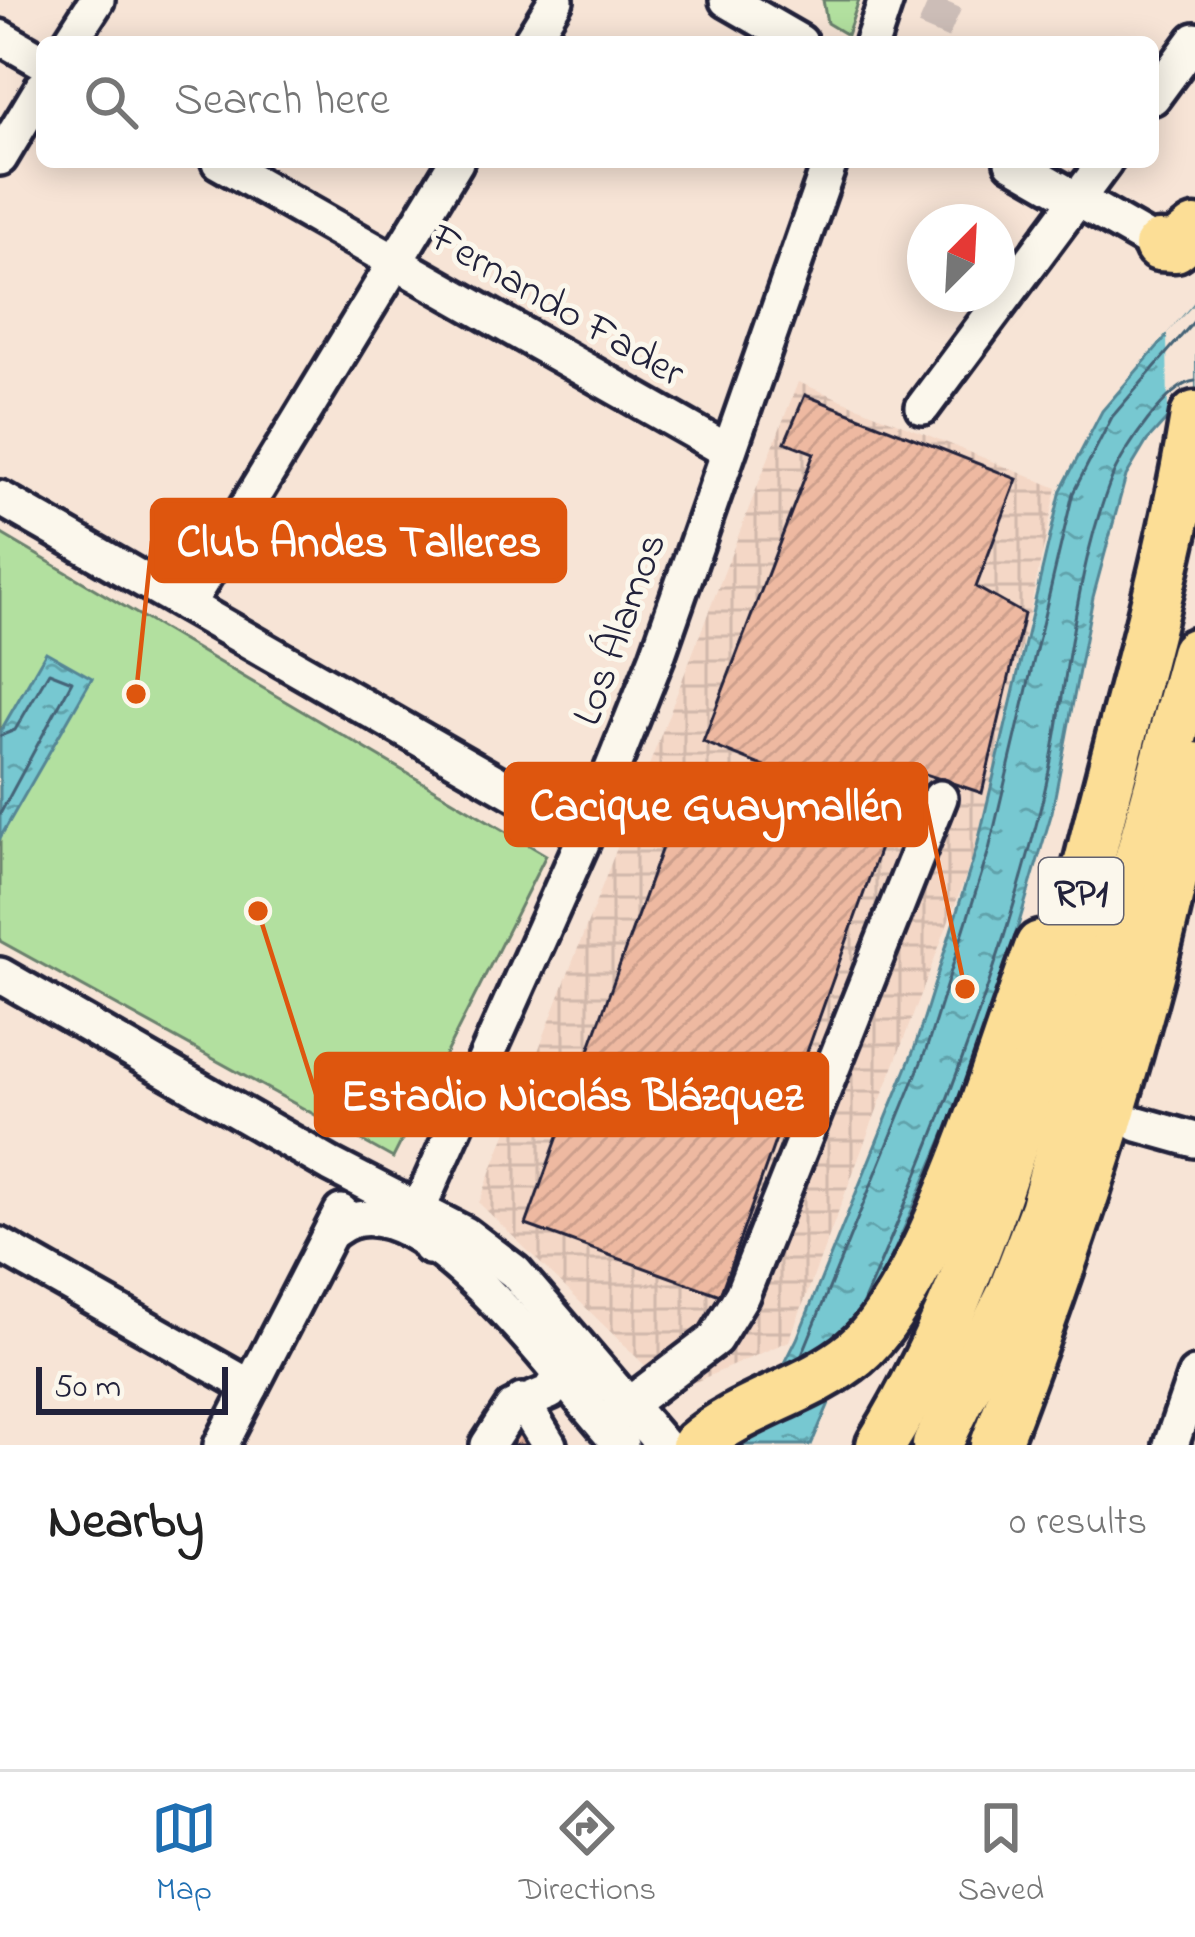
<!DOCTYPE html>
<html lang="en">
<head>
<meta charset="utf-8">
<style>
	:root { --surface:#fff; --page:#f2f2f2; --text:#222; --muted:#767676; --line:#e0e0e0; --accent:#1f6fb2 }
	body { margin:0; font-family:"Indie Flower",sans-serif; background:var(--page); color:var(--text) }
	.compass { position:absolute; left:907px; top:204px; width:108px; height:108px; border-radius:50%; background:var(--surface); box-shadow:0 6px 30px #0003; rotate:24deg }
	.scale { position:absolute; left:36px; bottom:30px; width:192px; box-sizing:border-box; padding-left:12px; border:6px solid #22223b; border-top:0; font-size:33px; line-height:42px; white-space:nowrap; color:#22223b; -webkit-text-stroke:9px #fbf7ec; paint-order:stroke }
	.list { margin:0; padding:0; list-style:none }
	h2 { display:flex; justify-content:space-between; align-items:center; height:156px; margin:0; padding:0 48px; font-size:51px }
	h2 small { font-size:39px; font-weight:400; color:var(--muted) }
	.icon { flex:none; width:66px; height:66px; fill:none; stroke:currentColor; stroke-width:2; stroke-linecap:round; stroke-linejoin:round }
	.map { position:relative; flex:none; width:1195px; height:1445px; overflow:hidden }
	.search { position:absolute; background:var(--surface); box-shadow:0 6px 30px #0003; left:36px; right:36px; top:36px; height:132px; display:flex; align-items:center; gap:30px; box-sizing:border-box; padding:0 42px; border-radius:18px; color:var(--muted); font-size:45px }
	.sheet { height:324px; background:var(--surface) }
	nav { display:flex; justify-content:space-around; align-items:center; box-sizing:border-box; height:168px; border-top:3px solid var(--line); background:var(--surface); font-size:33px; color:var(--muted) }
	nav a { display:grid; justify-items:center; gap:6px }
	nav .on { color:var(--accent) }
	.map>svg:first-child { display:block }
</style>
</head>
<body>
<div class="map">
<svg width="1195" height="1445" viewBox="0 0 1195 1445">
	<defs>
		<pattern id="industrial-grid" width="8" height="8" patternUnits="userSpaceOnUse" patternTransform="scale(3)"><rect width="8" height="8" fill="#f4d7c6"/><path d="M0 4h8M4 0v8" fill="none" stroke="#d1b8ab"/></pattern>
		<pattern id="water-ripples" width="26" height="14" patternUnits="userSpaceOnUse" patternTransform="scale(3)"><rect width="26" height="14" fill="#77c8d1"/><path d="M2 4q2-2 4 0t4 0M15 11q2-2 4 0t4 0" fill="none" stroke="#61a2ab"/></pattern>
		<pattern id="building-hatch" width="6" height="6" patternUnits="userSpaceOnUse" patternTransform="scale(3)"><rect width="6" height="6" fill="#eeb9a1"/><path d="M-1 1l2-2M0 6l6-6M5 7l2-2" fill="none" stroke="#cc9f8c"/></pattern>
	</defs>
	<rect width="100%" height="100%" fill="#f7e4d6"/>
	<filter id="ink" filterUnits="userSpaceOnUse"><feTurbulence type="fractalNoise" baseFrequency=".00833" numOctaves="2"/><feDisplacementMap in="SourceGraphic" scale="24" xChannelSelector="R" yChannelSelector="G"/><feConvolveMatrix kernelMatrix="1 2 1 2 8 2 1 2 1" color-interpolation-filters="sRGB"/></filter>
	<g filter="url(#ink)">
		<!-- industrial -->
		<path fill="url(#industrial-grid)" d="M798,382L1057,488L977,847L789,1341L672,1392L479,1203Z"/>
		<!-- green -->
		<g fill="#b2e09f" stroke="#6a816d" stroke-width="3">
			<path d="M823,0H859L847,35L827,23Z"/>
			<path d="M0,533L546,855L393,1158L0,941Z"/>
		</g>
		<!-- water -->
		<g fill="url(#water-ripples)" stroke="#558695" stroke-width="3">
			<path d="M1195,303V388L1147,441L1126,476L1093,597L1052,812L982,1047L811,1445H744L797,1339L915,1047L977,847L1061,490L1102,411Z"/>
			<path d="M46,652L92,678L0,838V732Z"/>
		</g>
		<!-- pier -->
		<path fill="#f7e4d6" d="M1195,303V388L1168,416L1167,333Z"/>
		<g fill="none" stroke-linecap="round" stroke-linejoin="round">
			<!-- shore -->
			<g stroke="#446477" stroke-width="3">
				<path d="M0,736L15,730L49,672L72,681L0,814"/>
				<path d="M863,1303C933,1143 996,983 1039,814C1068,703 1070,581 1113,475C1124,450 1168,384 1195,381"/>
				<path d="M802,1355L926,1050L989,850L1073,493L1112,417L1195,320"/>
			</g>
		</g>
		<!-- building -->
		<g fill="url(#building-hatch)" stroke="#22223b" stroke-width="3">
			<path d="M805,395L1017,479L976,587L1024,614L982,793L910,769L894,819L703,742L814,453L785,442Z"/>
			<path d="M687,778L880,848L720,1295L526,1225Z"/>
			<path d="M509,1425L540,1445H498Z"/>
		</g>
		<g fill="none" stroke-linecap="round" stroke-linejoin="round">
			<!-- minor-tunnel -->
			<path stroke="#ccbdb7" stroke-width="33" stroke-dasharray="33 16" stroke-linecap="butt" d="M933,32L947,0"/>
			<defs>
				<g id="minor">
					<path d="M727,0L800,42"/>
					<path d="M0,37L42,61"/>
					<path d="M70,42L97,0"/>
					<path d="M530,42L556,0"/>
					<path d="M872,42L886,0"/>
					<path d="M1153,97L1195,40"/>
					<path d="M0,158L42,88"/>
					<path d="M219,162L728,451"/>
					<path d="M1012,162L1159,246"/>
					<path d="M923,407L1105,162"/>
					<path d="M0,498L586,834"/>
					<path d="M187,605L456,162"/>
					<path d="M0,975L331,1165L465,1234L515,1272L663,1445"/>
					<path d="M1138,1124L1195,1140"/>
					<path d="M335,1230C413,1164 574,1398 621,1445"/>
					<path d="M0,1245L251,1387"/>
					<path d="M429,1247L418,1228L419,1208L586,834L657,657L830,162"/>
					<path d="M522,1401L549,1445"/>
					<path d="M603,1424L715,1339L742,1295L940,798"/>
					<path d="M221,1445L341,1212"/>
					<path d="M488,1445L512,1408L550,1392L563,1372"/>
					<path d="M1171,1445L1195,1375"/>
				</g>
				<g id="highway">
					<path d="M1159,246L1175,247L1195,231"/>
					<path d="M696,1445C742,1404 808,1392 855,1353C934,1287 1002,1048 1040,946"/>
					<path d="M881,1445C997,1256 1045,1035 1099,822C1133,688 1173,552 1195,416"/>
					<path d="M937,1445L1012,1293L1044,1210L1195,653"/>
					<path d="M995,1445C1079,1224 1153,1000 1195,767"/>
				</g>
			</defs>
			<!-- minor casing -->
			<use href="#minor" stroke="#22223b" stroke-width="42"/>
			<!-- highway casing -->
			<use href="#highway" stroke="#22223b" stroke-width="57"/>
			<!-- minor -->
			<use href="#minor" stroke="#fbf7ec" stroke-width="33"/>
			<!-- highway -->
			<use href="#highway" stroke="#fcde96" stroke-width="48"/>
		</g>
	</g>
	<g text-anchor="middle" stroke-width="10" stroke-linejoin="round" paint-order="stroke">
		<!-- shield labels -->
		<rect fill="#fbf7ec" stroke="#636270" stroke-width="3" x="1039" y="858" width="84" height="66" rx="9"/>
		<g font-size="39" font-weight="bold" fill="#22223b">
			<text x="1081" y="905">RP1</text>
		</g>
		<!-- street labels -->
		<g font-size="42" fill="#22223b" stroke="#fbf7ec">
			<text transform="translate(559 303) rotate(30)" y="15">Fernando Fader</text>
			<text transform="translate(617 628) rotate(-70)" y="15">Los Álamos</text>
		</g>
	</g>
	<!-- callouts -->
	<path fill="none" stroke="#de560e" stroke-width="4.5" d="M136 694L152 541M965 989L926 804M258 911L316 1094"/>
	<g fill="#de560e" stroke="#fbf7ec" stroke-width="4.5">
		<circle cx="136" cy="694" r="12"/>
		<circle cx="965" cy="989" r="12"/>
		<circle cx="258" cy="911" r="12"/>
	</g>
	<g fill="#de560e" stroke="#de560e" stroke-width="4.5">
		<rect x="152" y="500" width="413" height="81" rx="12"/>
		<rect x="506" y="764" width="420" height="81" rx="12"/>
		<rect x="316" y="1054" width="511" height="81" rx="12"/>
	</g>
	<g font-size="45" text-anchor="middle" font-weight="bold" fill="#fff">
		<text x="359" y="556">Club Andes Talleres</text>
		<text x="716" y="820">Cacique Guaymallén</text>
		<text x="572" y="1110">Estadio Nicolás Blázquez</text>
	</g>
</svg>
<svg class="compass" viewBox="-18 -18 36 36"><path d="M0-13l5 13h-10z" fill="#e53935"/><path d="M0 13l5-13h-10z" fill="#767676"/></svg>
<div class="scale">50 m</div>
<div class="search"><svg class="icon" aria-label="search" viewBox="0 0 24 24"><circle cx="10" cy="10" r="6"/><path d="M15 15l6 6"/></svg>Search here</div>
</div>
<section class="sheet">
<h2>Nearby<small>0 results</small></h2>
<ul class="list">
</ul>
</section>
<nav>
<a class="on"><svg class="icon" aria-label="map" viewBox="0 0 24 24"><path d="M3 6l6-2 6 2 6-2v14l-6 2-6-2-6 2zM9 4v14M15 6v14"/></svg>Map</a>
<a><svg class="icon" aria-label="directions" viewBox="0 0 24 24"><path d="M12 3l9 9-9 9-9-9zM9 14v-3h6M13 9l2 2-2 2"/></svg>Directions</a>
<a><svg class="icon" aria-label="saved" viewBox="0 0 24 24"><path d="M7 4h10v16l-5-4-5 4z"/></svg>Saved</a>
</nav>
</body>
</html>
